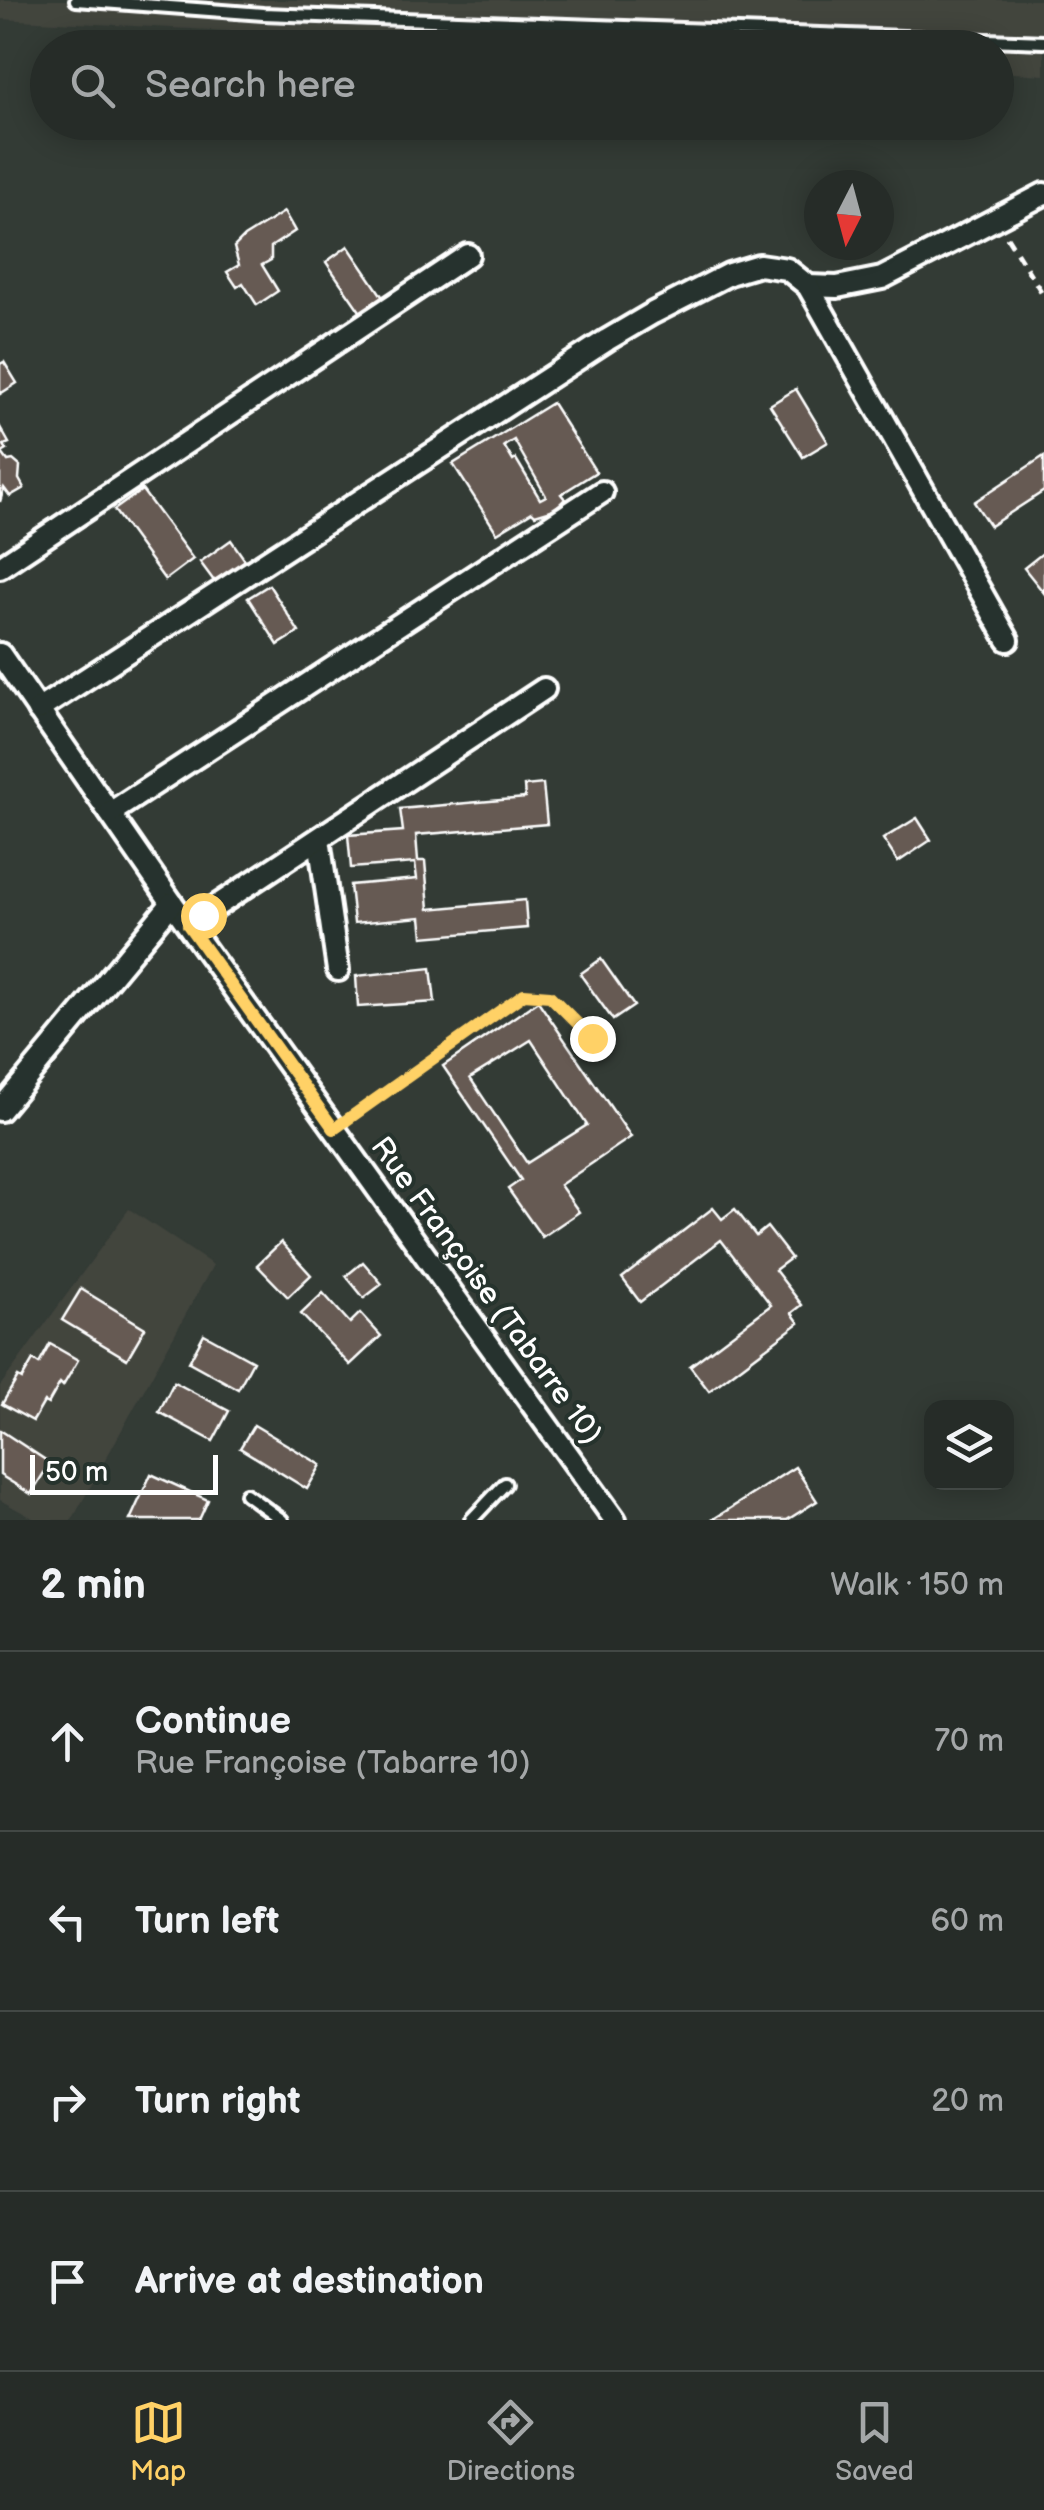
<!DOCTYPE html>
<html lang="en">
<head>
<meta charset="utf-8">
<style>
	:root { --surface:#262c28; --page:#2e3430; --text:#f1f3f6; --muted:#a4a7a8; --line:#424845; --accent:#ffd166 }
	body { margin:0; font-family:"Balsamiq Sans",sans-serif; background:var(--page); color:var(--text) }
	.controls { position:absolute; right:30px; bottom:30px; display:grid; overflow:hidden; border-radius:20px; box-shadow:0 5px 25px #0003 }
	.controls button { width:90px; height:90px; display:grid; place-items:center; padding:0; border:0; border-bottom:2px solid var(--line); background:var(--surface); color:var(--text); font:50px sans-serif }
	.compass { position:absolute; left:804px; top:170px; width:90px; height:90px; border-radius:50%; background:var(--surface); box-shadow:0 5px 25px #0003; rotate:186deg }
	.scale { position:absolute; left:30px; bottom:25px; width:188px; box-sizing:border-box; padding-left:10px; border:5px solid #fff; border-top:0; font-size:28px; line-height:35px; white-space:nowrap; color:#fff; -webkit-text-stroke:8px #26332d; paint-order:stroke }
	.stop { position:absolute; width:30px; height:30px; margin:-22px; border:8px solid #ffd166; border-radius:50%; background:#fff }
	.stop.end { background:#ffd166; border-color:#fff; box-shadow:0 2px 10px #0008 }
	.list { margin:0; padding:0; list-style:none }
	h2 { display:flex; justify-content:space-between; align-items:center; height:130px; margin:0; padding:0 40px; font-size:42px }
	h2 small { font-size:32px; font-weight:400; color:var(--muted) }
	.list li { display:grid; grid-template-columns:65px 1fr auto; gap:30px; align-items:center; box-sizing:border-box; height:180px; padding:0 40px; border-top:2px solid var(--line) }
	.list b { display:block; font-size:38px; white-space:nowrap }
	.list p { margin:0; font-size:32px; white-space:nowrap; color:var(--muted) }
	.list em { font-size:32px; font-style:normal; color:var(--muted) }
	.icon { flex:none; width:55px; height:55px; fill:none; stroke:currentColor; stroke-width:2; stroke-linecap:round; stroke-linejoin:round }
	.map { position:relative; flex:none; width:1044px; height:1520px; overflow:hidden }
	.search { position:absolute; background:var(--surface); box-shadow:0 5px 25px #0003; left:30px; right:30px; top:30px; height:110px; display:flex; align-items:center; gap:25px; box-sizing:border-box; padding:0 35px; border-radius:55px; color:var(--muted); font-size:38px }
	.sheet { height:850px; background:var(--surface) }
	nav { display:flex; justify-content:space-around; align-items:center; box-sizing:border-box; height:140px; border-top:2px solid var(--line); background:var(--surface); font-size:28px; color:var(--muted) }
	nav a { display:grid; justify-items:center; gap:5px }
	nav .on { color:var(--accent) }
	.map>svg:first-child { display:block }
</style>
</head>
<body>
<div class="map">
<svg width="1044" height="1520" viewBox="0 0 1044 1520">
	<rect width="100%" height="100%" fill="#333b35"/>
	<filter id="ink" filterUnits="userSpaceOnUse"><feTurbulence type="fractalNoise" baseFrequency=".01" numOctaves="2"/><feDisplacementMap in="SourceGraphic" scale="20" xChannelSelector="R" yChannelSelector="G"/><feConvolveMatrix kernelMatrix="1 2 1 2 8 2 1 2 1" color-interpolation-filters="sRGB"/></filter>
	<g filter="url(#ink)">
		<!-- built -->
		<g fill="#42443e">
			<path d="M0,0H1044V75L997,72L996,48L533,47L0,19Z"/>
			<path d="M129,1209L213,1265L72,1520H36L0,1500V1386Z"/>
		</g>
		<!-- building -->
		<g fill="#665a53" stroke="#fff" stroke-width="2.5" fill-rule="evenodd">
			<path d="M284,212L295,231L271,247V260L262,265L278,291L257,305L243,283L237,287L227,272L239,265L234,247L244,237Z"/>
			<path d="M348,246L386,302L364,317L326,262Z"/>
			<path d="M4,362L17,383L0,394V364Z"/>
			<path d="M796,389L828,442L803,457L770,405Z"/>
			<path d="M552,403L596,472L561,494L565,499L555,509L535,515L532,512L497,533L453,464ZM514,440L546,496L540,499L516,459L513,461L504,446Z"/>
			<path d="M0,427L9,443L4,445L7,450L2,453L8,461L13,460L20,466L19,479L24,488L10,496L4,488L0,502Z"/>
			<path d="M1044,456V491L990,526L974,502Z"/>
			<path d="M142,490L193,559L165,580L114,510Z"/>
			<path d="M231,540L247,563L217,585L200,562Z"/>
			<path d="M1044,552V593L1024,568Z"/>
			<path d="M269,585L299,632L278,645L248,598Z"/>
			<path d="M543,784L547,824L416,835L418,861H425L429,909L525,900L527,928L423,937L421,917L354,923L350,885L417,879L415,863L351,868L348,835L403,831L400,809L525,798L524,786Z"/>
			<path d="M917,818L931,840L898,862L883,839Z"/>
			<path d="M601,959L634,1006L613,1020L580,974Z"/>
			<path d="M431,968L435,1002L358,1007L356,976Z"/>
			<path d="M538,1001L631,1137L560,1185L579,1212L542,1237L508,1189L521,1180L443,1066ZM531,1040L587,1125L527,1163L470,1078Z"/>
			<path d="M713,1208L722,1219L735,1209L756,1236L767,1227L791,1258L775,1270L802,1305L792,1313L799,1323L709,1391L690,1366L771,1305L721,1240L640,1302L622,1278Z"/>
			<path d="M281,1242L311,1275L288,1297L257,1265Z"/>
			<path d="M363,1262L382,1284L364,1298L346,1276Z"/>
			<path d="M81,1289L145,1328L127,1359L62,1320Z"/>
			<path d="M323,1293L350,1323L360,1313L381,1336L350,1365L301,1314Z"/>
			<path d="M204,1334L253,1361L238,1389L189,1362Z"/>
			<path d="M50,1344L78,1360L63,1386L60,1383L48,1404L44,1402L33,1421L2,1404L18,1377L22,1379L33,1360L39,1364Z"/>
			<path d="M174,1382L229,1411L213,1441L159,1412Z"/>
			<path d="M254,1425L321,1465L307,1489L240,1448Z"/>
			<path d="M0,1430L50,1463L31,1494L0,1475Z"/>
			<path d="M795,1467L817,1501L787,1520H712Z"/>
			<path d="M151,1474L208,1500L199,1520H130Z"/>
		</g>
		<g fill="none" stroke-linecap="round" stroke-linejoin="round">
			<defs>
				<g id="lane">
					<path d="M76,0L263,14L1044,42"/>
					<path d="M246,1494L282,1520"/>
					<path d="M471,1520L505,1484"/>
				</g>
				<g id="street">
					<path d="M808,286L837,287L882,278L1044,194"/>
					<path d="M0,567L468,255"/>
					<path d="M0,654L172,903L615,1520"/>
					<path d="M38,710L607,340L653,313L729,274L759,265L787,269L808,286L1008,640"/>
					<path d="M110,813L602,492"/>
					<path d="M319,839L338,970"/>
					<path d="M203,915L544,689"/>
					<path d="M0,1110L172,903"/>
				</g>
			</defs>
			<!-- lane casing -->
			<use href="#lane" stroke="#fff" stroke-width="18"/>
			<!-- street casing -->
			<use href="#street" stroke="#fff" stroke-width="28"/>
			<!-- path -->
			<g stroke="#fff" stroke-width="5" stroke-dasharray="10 8" stroke-linecap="butt">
				<path d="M1007,237L1044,296"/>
				<path d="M353,1116L524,995L550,996L592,1038"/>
			</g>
			<!-- lane -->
			<use href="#lane" stroke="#26332d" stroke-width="10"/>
			<!-- street -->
			<use href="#street" stroke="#26332d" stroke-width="20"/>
		</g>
	</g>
	<g fill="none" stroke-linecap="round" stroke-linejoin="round" filter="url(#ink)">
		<!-- route -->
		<path stroke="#ffd166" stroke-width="12" d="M203,915L188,925L334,1129L524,994L550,996L592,1038"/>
	</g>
	<g text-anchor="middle" stroke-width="8" stroke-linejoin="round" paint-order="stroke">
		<!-- street labels -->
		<g font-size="30" fill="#fff" stroke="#26332d">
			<text transform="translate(487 1290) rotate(54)" y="10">Rue Françoise (Tabarre 10)</text>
		</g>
	</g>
</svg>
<div class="controls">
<button><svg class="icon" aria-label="layers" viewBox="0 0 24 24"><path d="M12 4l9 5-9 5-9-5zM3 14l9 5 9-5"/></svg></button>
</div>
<svg class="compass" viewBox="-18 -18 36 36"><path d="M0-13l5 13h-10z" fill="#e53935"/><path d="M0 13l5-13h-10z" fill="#a4a7a8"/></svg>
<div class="scale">50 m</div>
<div class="stop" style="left:203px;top:915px"></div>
<div class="stop end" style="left:592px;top:1038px"></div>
<div class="search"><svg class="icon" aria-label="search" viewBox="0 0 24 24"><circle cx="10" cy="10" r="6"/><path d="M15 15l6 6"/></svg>Search here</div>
</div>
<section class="sheet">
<h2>2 min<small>Walk · 150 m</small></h2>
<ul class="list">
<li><svg class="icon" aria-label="ahead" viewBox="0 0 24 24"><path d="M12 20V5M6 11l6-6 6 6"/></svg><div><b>Continue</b><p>Rue Françoise (Tabarre 10)</p></div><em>70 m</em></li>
<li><svg class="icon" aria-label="left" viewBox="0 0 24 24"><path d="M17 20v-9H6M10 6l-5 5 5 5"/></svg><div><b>Turn left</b></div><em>60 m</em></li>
<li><svg class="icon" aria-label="right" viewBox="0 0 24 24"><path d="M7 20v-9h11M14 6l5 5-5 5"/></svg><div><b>Turn right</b></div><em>20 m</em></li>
<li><svg class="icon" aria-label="arrive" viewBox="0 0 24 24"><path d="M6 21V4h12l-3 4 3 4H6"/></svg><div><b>Arrive at destination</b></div></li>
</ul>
</section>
<nav>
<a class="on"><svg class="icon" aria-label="map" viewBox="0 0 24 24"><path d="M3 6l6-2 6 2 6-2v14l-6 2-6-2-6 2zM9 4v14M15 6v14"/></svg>Map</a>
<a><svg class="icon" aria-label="directions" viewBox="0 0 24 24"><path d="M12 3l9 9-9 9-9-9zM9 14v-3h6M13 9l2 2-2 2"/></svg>Directions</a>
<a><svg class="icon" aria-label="saved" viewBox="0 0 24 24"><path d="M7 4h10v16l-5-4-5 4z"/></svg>Saved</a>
</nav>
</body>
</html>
